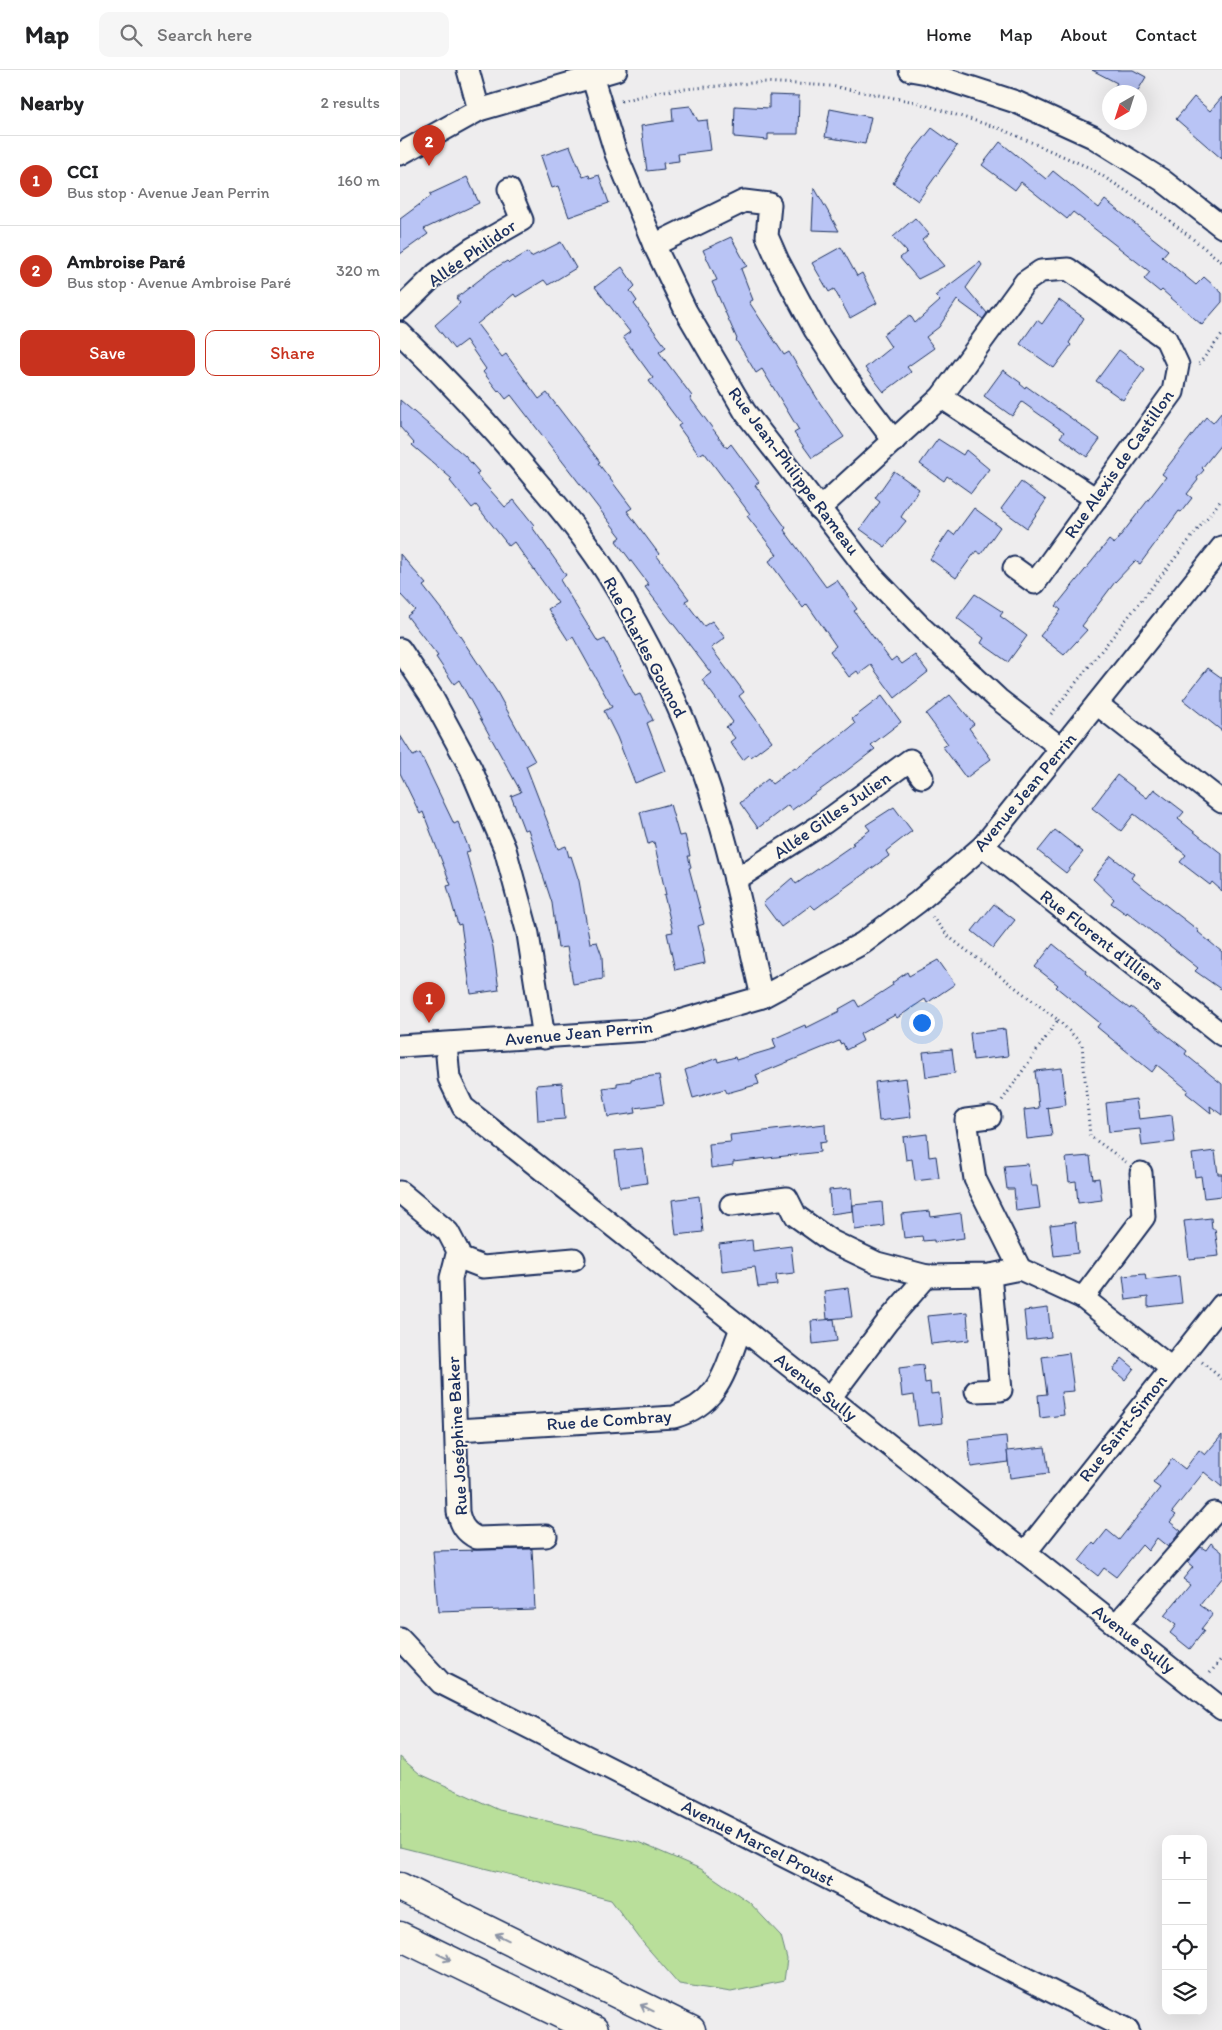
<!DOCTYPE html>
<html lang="en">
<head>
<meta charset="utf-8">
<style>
	:root { --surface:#fff; --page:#f6f6f6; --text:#202124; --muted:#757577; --line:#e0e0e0; --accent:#c8321e }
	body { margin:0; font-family:Itim,sans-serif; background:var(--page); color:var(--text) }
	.controls { position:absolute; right:15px; bottom:15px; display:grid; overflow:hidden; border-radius:10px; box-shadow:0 5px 20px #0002 }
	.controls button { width:45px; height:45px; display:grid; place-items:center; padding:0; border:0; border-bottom:1px solid var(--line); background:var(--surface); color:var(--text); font:25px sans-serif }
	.compass { position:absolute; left:702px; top:15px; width:45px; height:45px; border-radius:50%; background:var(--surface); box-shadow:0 5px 20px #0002; rotate:219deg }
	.you { position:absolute; left:521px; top:952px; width:18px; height:18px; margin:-12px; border:4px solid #fff; border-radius:50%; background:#1a73e8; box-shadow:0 0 0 8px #1a73e833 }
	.badge { display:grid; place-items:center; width:32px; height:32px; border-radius:50%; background:var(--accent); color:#fff; font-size:16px; font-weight:700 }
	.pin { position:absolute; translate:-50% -41px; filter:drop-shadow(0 1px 2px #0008) }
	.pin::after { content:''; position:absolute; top:26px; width:18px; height:15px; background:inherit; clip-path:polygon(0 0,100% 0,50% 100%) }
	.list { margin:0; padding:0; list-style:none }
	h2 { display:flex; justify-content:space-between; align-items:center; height:65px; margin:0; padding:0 20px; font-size:21px }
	h2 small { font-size:16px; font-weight:400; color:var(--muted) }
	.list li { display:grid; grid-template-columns:32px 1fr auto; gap:15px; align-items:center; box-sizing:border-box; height:90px; padding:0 20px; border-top:1px solid var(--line) }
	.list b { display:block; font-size:19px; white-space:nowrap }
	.list p { margin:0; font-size:16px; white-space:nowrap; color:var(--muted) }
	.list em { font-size:16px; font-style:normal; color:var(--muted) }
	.actions { display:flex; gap:10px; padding:15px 20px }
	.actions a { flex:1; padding:11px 0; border:1px solid var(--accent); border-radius:10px; text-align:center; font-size:18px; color:var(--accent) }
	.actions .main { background:var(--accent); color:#fff }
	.icon { flex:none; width:28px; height:28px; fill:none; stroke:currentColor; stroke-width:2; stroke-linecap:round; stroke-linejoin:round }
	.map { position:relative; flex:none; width:822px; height:1960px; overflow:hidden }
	header { display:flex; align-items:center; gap:30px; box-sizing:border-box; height:70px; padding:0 25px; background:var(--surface); border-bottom:1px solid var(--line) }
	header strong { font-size:24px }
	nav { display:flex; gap:28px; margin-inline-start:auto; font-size:18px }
	.search { width:350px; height:45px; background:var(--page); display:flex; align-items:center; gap:12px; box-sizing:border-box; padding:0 18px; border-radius:10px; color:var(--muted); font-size:19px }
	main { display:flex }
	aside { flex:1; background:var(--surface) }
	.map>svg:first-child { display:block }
</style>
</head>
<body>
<header>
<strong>Map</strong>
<div class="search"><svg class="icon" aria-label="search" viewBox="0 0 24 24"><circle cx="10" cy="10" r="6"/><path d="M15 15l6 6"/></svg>Search here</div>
<nav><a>Home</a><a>Map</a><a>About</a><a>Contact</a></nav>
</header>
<main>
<aside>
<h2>Nearby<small>2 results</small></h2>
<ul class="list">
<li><span class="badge">1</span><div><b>CCI</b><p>Bus stop · Avenue Jean Perrin</p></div><em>160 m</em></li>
<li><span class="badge">2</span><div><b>Ambroise Paré</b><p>Bus stop · Avenue Ambroise Paré</p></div><em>320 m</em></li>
</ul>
<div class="actions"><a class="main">Save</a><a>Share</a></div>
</aside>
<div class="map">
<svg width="822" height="1960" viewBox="0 0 822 1960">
	<rect width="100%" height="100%" fill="#eeedee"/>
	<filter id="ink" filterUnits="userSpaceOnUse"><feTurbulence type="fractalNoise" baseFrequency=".02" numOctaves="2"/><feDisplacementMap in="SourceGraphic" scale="10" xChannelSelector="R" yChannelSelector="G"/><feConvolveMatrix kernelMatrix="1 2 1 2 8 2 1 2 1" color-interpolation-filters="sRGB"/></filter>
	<g filter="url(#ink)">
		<!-- green -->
		<path fill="#b9df9a" stroke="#6a877c" d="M0,1687L20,1704L99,1740L238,1772L301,1799L349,1832L381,1866L387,1889L384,1911L331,1922L279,1914L244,1874L211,1830L0,1777Z"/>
		<!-- building -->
		<g fill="#b9c4f5" stroke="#1b2f5e">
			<path d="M692,0H733L746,7L737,22H712L717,13Z"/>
			<path d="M369,25L399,26L398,64H368V70L334,67L335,36L369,38Z"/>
			<path d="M794,27L810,41L822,27V89L776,49Z"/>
			<path d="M290,36L298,51L307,50L311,80L278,84L279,91L263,93L264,99L247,101L241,56L273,51L272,38Z"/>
			<path d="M430,39L471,47L465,74L425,67Z"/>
			<path d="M532,58L557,76L518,131L493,113L511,84Z"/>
			<path d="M600,72L646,109L653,101L699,138L705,130L768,180L762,187L796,215L804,207L822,223V232L802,255L762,220L760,222L744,209L750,202L673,142L667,149L621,112L615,120L582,95Z"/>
			<path d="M170,76L183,107L189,105L190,108L199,105L209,133L169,147L158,116L152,118L141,86Z"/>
			<path d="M67,107L79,133L24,159L28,164L0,184V149L31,126L30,124Z"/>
			<path d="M414,117L439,161L412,160Z"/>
			<path d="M515,148L529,164L522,170L544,196L518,209L500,188L507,182L493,167Z"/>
			<path d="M331,167L347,196L341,199L353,230L349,232L384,285L389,282L420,333L444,367L412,388L394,363L399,360L362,299L356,303L336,270L337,269L312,212L317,210L303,180Z"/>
			<path d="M161,172L176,198L148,215L144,210L116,227L114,224L77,254L102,287L106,284L139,329L147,323L200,392L198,393L232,438L227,441L259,484L257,486L289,529L285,531L304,556L312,551L325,568L311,578L344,622L339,626L372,671L351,687L349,685L343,690L330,672L335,668L326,657L333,652L302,610L311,603L245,517L249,515L216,471L221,467L111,325L106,329L99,320L98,321L83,302L86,299L66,270L54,279L35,255L60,233L56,228L92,200L107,191L109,193L128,182L131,187Z"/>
			<path d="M441,177L457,206L462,203L477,233L450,248L434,219L429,222L412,193Z"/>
			<path d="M580,192L582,195L566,218L587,243L583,249L557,230L539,257L526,267L534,278L507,297L511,302L484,322L465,298L491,277L483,265L510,245L515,253L540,231L535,226Z"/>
			<path d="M222,197L235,216L230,221L237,231L234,234L266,277L259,282L292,326L290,328L327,378L331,374L359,412L355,415L386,458L384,460L426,517L437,510L457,539L454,541L491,591L496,587L502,594L515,585L528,602L495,628L471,595L459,604L457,601L449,607L430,581L436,576L407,534L403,538L369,491L377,485L347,446L350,444L304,382L299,385L278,356L281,354L249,311L253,308L223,267L230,262L195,217Z"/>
			<path d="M659,230L684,248L669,273L671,275L654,298L620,274L637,250L642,254Z"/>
			<path d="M719,280L745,299L723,330L696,311Z"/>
			<path d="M603,300L621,313L620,314L625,318L626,316L700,369L687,387L660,367L664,362L622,332L612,346L584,326Z"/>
			<path d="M0,330L65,386L79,402L76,404L105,437L114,430L134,455L132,457L166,505L160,510L198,572L205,569L235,626L240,624L253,650L247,653L265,701L235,713L217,667L204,641L212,637L173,567L168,570L148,539L158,533L114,472L109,476L76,435L72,438L50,411L52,409L12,375L14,373L0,357Z"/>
			<path d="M822,342V373L802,398L804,400L797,408L798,410L787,424L792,428L781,442L779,441L740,494L735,491L715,512L682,556L687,560L664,585L640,566L661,540L656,536L709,470L714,474L766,407L762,404L806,347L813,353Z"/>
			<path d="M538,369L563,385L566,380L589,399L571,423L547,406L544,411L520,394Z"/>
			<path d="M494,401L519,419L501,447L506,451L485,477L460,459L480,432L475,428Z"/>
			<path d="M621,412L646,430L627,458L601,439Z"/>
			<path d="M574,438L600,457L581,484L576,481L556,508L530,489L549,461L554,465Z"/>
			<path d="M0,484L26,514L23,516L48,548L97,622L135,691L126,696L158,779L166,776L169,787L171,786L179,811L190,873L197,872L202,886L203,909L173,914L167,877L158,878L152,833L128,759L124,760L111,726L121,722L59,610L54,614L36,587L38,586L7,546L15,540L0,524Z"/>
			<path d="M575,524L603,542L600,546L627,566L608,592L581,573L584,568L557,548Z"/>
			<path d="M808,598L822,608V661L783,630Z"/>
			<path d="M550,625L574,654L569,658L591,689L566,708L543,677L548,674L526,644Z"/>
			<path d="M482,626L501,652L471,675L475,679L445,702L392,740L388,735L358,758L340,733L348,726L347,725L368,709L372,714L394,698L395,700L404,693V694L455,654L452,649Z"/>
			<path d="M0,665L13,686L20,683L54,754L58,752L70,781L66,782L93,877L99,920L71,924L61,854L58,855L47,816L51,815L23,742L20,744L0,703Z"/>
			<path d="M717,705L747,728L754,719L784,742L778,749L822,784V821L812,812L810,815L780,792L786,785L734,744L721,761L692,738Z"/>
			<path d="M270,734L279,766L285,765L290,786H288L291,797L289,798L304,854L298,856L304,881L303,882L305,893L275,900L267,863L273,862L264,825H266L254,772L248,774L240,742Z"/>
			<path d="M494,737L512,761L486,781L489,786L415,839L411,835L381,857L363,833L392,808L396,814L454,774L452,773L470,760L466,755Z"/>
			<path d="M655,760L683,782L666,803L638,781Z"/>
			<path d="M711,786L734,804L731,808L799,861L798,862L822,882V920L795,901L798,898L727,842L726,844L711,833L714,829L693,809Z"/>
			<path d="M594,834L615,850L593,878L572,861Z"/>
			<path d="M653,874L686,901L685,903L696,913L730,939L731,937L787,981L785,984L822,1014V1045L810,1036L811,1043L786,1023L788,1020L757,995L752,1002L697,957L700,953L656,917L658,915L635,897Z"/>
			<path d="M538,890L555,914L527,933L525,929L497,948L495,945L460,964L463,971L446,980L443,973L440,974L439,971L356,1005L359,1014L327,1023L325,1019L293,1028L285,1000L317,988L318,992L335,987L336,990L376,978L373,969L405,955L406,958L440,941L439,939L455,930L459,937L493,915L492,913L507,902L509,906Z"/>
			<path d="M605,959L608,986L573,990L570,963Z"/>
			<path d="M552,979L555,1003L526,1007L523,982Z"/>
			<path d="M662,998L666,1035L646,1038L648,1037L652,1066L627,1069L624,1040L639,1038L635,1001Z"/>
			<path d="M259,1005L264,1034L235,1038L236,1043L208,1047L203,1018L217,1016V1013L231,1011V1009Z"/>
			<path d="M506,1008L511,1047L479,1051L475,1012Z"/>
			<path d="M162,1013L165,1049L138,1051L136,1015Z"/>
			<path d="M736,1029L739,1049L772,1045L775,1072L742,1076L740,1059L709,1062L706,1033Z"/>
			<path d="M425,1054L426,1072L419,1073L420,1082L333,1092V1095L311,1098L309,1074L331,1072L330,1065Z"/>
			<path d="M527,1064L529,1087L536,1086L539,1108L515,1111L512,1089L506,1090L503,1067Z"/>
			<path d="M242,1078L247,1113L220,1117L215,1081Z"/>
			<path d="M815,1081L818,1104H822V1126L804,1128L801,1106L795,1107L792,1084Z"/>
			<path d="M690,1086L693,1109L699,1108L702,1130L678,1133L676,1111L669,1112L666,1088Z"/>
			<path d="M628,1094L631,1116H637L640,1138L616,1141L614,1119H607L604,1096Z"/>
			<path d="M451,1118L453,1141L431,1144L429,1120Z"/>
			<path d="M299,1126L303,1162L276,1165L272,1130Z"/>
			<path d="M482,1132L484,1156L455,1160L453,1135Z"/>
			<path d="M530,1141L531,1147L561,1143L564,1168L534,1172V1170L523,1171L522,1166L504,1168L501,1144Z"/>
			<path d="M811,1148L812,1159H815L819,1186L789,1189L784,1151Z"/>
			<path d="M675,1152L678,1183L654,1186L650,1155Z"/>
			<path d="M352,1170L353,1181L391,1176L394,1203L376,1205L377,1215L358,1217L355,1197L322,1201L319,1174Z"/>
			<path d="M745,1204L746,1210L779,1206L782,1233L748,1237V1227L726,1230L723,1206Z"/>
			<path d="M448,1218L452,1247L427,1249L424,1221Z"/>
			<path d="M648,1238L651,1267L627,1270L624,1241Z"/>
			<path d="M567,1242L569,1270L531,1274L527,1246Z"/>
			<path d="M434,1249L437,1271L413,1274L411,1251Z"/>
			<path d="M669,1283L674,1321L661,1322L664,1345L640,1348L638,1325L647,1324L642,1287Z"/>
			<path d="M722,1288L734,1298L725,1310L713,1300Z"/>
			<path d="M523,1295L525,1313L530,1312L531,1324L539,1323L542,1353L518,1356L514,1325L502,1327L499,1298Z"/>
			<path d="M822,1365V1417L804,1402L772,1442L776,1445L770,1452L781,1461L768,1477L757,1468L748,1481L742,1475L716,1507L704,1498L698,1506L679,1491L693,1473L695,1475L707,1460L719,1470L760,1418L753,1413L772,1389L785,1399L799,1380L805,1385Z"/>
			<path d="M606,1366L608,1392L571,1397L568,1370Z"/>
			<path d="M645,1377L649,1403L610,1408L607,1381Z"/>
			<path d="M811,1473L822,1482V1507L800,1535L813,1544L801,1559L804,1561L790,1579L770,1563L776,1555L764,1546L790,1514L783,1509L793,1497L787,1492L801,1477L806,1480Z"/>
			<path d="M132,1479L135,1539L38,1542L33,1481Z"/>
		</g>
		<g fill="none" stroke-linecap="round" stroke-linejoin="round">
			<defs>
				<g id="minor">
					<path d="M68,0L79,40"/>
					<path d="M510,0L527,3L616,32L693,67L762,110L822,157"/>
					<path d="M192,6L216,84L254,175L286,241L345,342L472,506L523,559L598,629L661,678"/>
					<path d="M0,84L79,40L216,0"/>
					<path d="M254,175L344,131L370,134L367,166L378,191L415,260L445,306L494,371"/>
					<path d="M0,239L36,204L73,178L122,150L109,119"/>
					<path d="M0,263C47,309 92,357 134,408C160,438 186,470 207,503C249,571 285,644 310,720C332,787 346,858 362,927"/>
					<path d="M541,327L696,429"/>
					<path d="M419,439L541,327L625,212L641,201L668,199L766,269L778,295L773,322L635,513L614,498"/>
					<path d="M0,579L32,627L71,699L105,779L128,864L144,968"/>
					<path d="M697,634L822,732"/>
					<path d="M583,776L822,965"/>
					<path d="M335,810L424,753L510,690L522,707"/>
					<path d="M46,974L49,1008L63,1037L822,1639"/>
					<path d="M0,976L248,960L362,927L463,873L518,832L583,776L822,477"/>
					<path d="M590,1047L566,1050L575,1109L620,1199"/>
					<path d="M0,1122L48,1162L58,1181L51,1208L58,1442C61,1455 65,1462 77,1468L146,1466"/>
					<path d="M331,1135L387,1128L396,1146L431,1171L477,1193L527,1206"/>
					<path d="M57,1187L83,1197L174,1189"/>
					<path d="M683,1228L744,1147L741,1103"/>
					<path d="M576,1321L601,1320L590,1205"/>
					<path d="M430,1328L488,1251L527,1206L590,1205L620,1199L683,1228L771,1298"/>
					<path d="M57,1360L274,1347C321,1333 325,1299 341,1258"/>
					<path d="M625,1483L822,1235"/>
					<path d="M716,1555L814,1443"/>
					<path d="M0,1569L41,1613L728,1960"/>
				</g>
				<g id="secondary">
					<path d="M0,1817L291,1960"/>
					<path d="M0,1866L194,1960"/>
				</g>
			</defs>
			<!-- minor casing -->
			<use href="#minor" stroke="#1b2f5e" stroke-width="25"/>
			<!-- secondary casing -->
			<use href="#secondary" stroke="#1b2f5e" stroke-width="31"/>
			<!-- path -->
			<g stroke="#1b2f5e" stroke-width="3" stroke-dasharray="1 4" stroke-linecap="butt">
				<path d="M221,31L262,21L363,12L431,16L515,32L601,59L690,98L756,140L822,192"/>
				<path d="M799,294L822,265"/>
				<path d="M651,644L822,429"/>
				<path d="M532,847L549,867L658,950L601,1032"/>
				<path d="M658,950L682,974L690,1066L726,1092"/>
				<path d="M802,1292L822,1309"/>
				<path d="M810,1603L822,1588"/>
			</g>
			<!-- minor -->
			<use href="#minor" stroke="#fbf7ec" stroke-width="21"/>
			<!-- secondary -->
			<use href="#secondary" stroke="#fbf7ec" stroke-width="28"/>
		</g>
		<!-- one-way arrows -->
		<defs><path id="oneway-shaft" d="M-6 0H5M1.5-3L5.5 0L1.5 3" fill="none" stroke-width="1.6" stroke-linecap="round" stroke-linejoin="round" transform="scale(1.25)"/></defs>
		<g stroke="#8b93a5">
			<use href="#oneway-shaft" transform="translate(102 1867) rotate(-154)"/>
			<use href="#oneway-shaft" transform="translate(44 1887) rotate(26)"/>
			<use href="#oneway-shaft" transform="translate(247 1938) rotate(-154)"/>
		</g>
	</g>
	<g text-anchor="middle" stroke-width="4" stroke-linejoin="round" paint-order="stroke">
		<!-- street labels -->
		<g font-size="18" fill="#1b2f5e" stroke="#fbf7ec">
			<text transform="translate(72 183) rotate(-35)" y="6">Allée Philidor</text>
			<text transform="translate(719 394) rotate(-55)" y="6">Rue Alexis de Castillon</text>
			<text transform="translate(394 401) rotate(53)" y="6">Rue Jean-Philippe Rameau</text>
			<text transform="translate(245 577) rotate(62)" y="6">Rue Charles Gounod</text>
			<text transform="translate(625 722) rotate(-50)" y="6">Avenue Jean Perrin</text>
			<text transform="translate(432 745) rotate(-35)" y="6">Allée Gilles Julien</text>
			<text transform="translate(702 870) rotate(38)" y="6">Rue Florent d'Illiers</text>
			<text transform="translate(179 963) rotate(-5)" y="6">Avenue Jean Perrin</text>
			<text transform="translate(416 1317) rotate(38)" y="6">Avenue Sully</text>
			<text transform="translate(209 1350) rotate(-4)" y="6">Rue de Combray</text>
			<text transform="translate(723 1358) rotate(-52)" y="6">Rue Saint-Simon</text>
			<text transform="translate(57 1366) rotate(-93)" y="6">Rue Joséphine Baker</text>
			<text transform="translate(734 1569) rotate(38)" y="6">Avenue Sully</text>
			<text transform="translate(358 1773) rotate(27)" y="6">Avenue Marcel Proust</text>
		</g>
	</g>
</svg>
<div class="controls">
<button>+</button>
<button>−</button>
<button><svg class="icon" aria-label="locate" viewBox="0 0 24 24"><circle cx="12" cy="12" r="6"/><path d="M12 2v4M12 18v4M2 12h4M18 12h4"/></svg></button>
<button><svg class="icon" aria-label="layers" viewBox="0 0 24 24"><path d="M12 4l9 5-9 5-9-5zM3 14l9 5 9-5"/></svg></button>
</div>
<svg class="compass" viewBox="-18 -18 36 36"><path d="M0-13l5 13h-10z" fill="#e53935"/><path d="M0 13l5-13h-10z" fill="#757577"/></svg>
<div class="you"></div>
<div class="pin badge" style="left:29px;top:953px">1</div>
<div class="pin badge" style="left:29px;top:96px">2</div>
</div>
</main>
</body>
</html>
